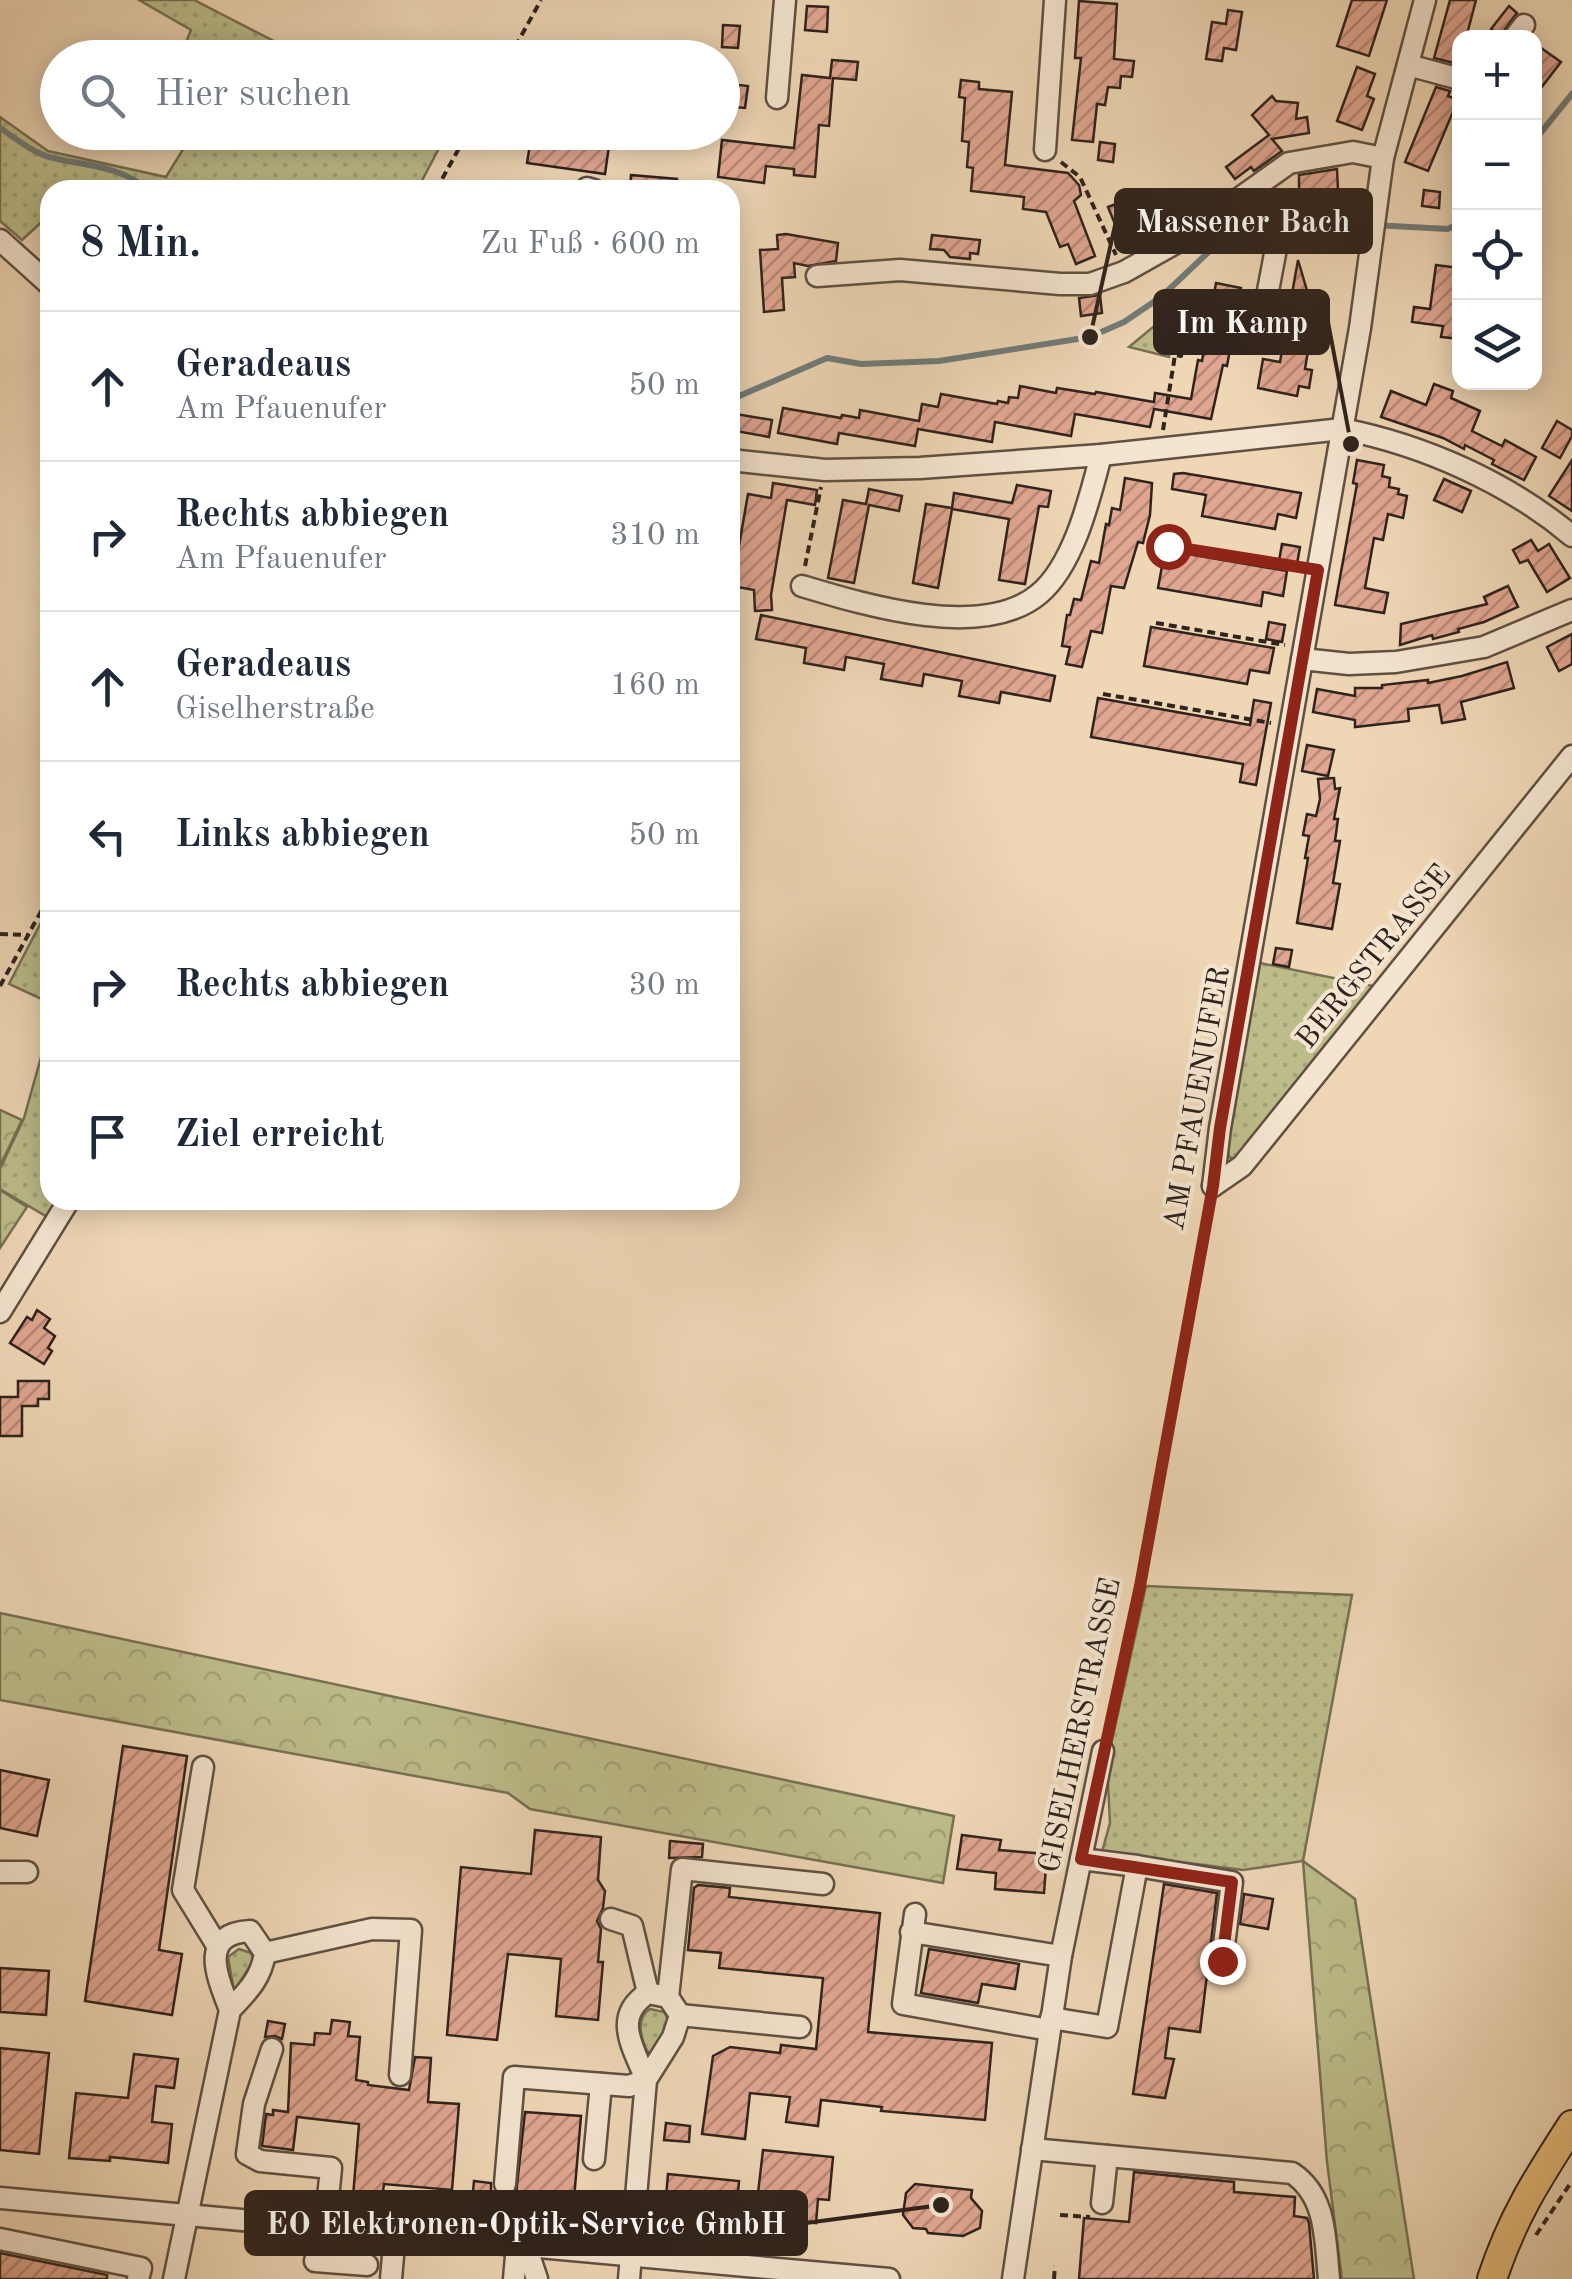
<!DOCTYPE html>
<html lang="de">
<head>
<meta charset="utf-8">
<style>
	:root { --surface:#fff; --page:#f6f6f7; --text:#1f2937; --muted:#747a83; --line:#e0e1e3 }
	body { margin:0; font-family:"Old Standard TT",serif; background:var(--page); color:var(--text) }
	.controls { position:absolute; right:30px; top:30px; display:grid; overflow:hidden; border-radius:20px; box-shadow:0 5px 25px #0003 }
	.controls button { width:90px; height:90px; display:grid; place-items:center; padding:0; border:0; border-bottom:2px solid var(--line); background:var(--surface); color:var(--text); font:50px sans-serif }
	.stop { position:absolute; width:30px; height:30px; margin:-22px; border:8px solid #8f2418; border-radius:50%; background:#fff }
	.stop.end { background:#8f2418; border-color:#fff; box-shadow:0 2px 10px #0008 }
	.list { margin:0; padding:0; list-style:none }
	h2 { display:flex; justify-content:space-between; align-items:center; height:130px; margin:0; padding:0 40px; font-size:42px }
	h2 small { font-size:32px; font-weight:400; color:var(--muted) }
	.list li { display:grid; grid-template-columns:65px 1fr auto; gap:30px; align-items:center; box-sizing:border-box; height:150px; padding:0 40px; border-top:2px solid var(--line) }
	.list b { display:block; font-size:38px; white-space:nowrap }
	.list p { margin:0; font-size:32px; white-space:nowrap; color:var(--muted) }
	.list em { font-size:32px; font-style:normal; color:var(--muted) }
	.icon { flex:none; width:55px; height:55px; fill:none; stroke:currentColor; stroke-width:2; stroke-linecap:round; stroke-linejoin:round }
	.map { position:relative; flex:none; width:1572px; height:2279px; overflow:hidden }
	.search { position:absolute; background:var(--surface); box-shadow:0 5px 25px #0003; left:40px; top:40px; width:700px; height:110px; display:flex; align-items:center; gap:25px; box-sizing:border-box; padding:0 35px; border-radius:55px; color:var(--muted); font-size:38px }
	.panel { position:absolute; background:var(--surface); box-shadow:0 5px 25px #0003; left:40px; top:180px; width:700px; height:1030px; border-radius:30px }
	.map>svg:first-child { display:block }
</style>
</head>
<body>
<div class="map">
<svg width="1572" height="2279" viewBox="0 0 1572 2279">
	<defs>
		<pattern id="green-dots" width="8" height="8" patternUnits="userSpaceOnUse" patternTransform="scale(2.5)"><rect width="8" height="8" fill="#bdbd8b"/><path d="M2 2h.1M6 6h.1" fill="none" stroke="#a3a278" stroke-width="1.8" stroke-linecap="round"/></pattern>
		<pattern id="forest-crowns" width="20" height="18" patternUnits="userSpaceOnUse" patternTransform="scale(2.5)"><rect width="20" height="18" fill="#bdbd8b"/><path d="M2 6a3 3 0 1 1 6 0M12 15a3 3 0 1 1 6 0" fill="none" stroke="#a3a278"/></pattern>
		<pattern id="building-hatch" width="6" height="6" patternUnits="userSpaceOnUse" patternTransform="scale(2.5)"><rect width="6" height="6" fill="#e1a691"/><path d="M-1 1l2-2M0 6l6-6M5 7l2-2" fill="none" stroke="#b78776"/></pattern>
	</defs>
	<rect width="100%" height="100%" fill="#efd7b6"/>
	<filter id="stains"><feTurbulence type="fractalNoise" baseFrequency=".002" numOctaves="4"/><feColorMatrix values="0 0 0 0 .2 0 0 0 0 .09 0 0 0 0 .02 0 0 0 .5 -.17"/></filter>
	<radialGradient id="worn" r=".72"><stop offset=".6" stop-color="#630" stop-opacity="0"/><stop offset="1" stop-color="#630" stop-opacity=".3"/></radialGradient>
	<!-- green -->
	<g fill="url(#green-dots)" stroke="#767054" stroke-width="2.5">
		<path d="M139,0H194L305,57H180L191,30Z"/>
		<path d="M0,117L48,151L166,177L193,133H447L417,190H50V218H46L22,240L0,221Z"/>
		<path d="M1176,308L1169,357L1129,347Z"/>
		<path d="M50,905V1003L9,984Z"/>
		<path d="M1260,963L1373,986L1237,1160L1229,1157L1226,1142Z"/>
		<path d="M50,1025V1200H59L49,1218L0,1189V1169L24,1118Z"/>
		<path d="M1146,1586L1352,1595L1303,1861L1243,1870L1102,1852L1110,1823L1107,1763Z"/>
		<path d="M239,1949L251,1953L254,1960L234,1991L228,1957Z"/>
		<path d="M650,2009L664,2012L668,2019L661,2040L650,2056C642,2043 634,2019 650,2009Z"/>
	</g>
	<!-- forest -->
	<g fill="url(#forest-crowns)" stroke="#767054" stroke-width="2.5">
		<path d="M0,1110L22,1120L0,1166Z"/>
		<path d="M0,1190L27,1207L0,1248Z"/>
		<path d="M0,1613L954,1816L943,1883L530,1809L508,1793L0,1700Z"/>
		<path d="M1303,1861L1355,1899L1414,2279H1342L1327,2162Z"/>
	</g>
	<g fill="none" stroke-linecap="round" stroke-linejoin="round">
		<!-- stream -->
		<g stroke="#707c79" stroke-width="6">
			<path d="M0,128C15,138 32,152 49,157C84,166 120,165 148,190"/>
			<path d="M1534,141L1572,94"/>
			<path d="M730,400L827,358L861,364L939,361L1090,337L1124,322L1161,297L1216,245L1262,219L1448,229L1460,222"/>
		</g>
	</g>
	<!-- building -->
	<g fill="url(#building-hatch)" stroke="#2f231d" stroke-width="2.5">
		<path d="M1352,0H1387L1369,56L1337,46Z"/>
		<path d="M1450,0H1476L1466,38H1460L1458,64L1434,58Z"/>
		<path d="M1079,1L1117,4L1114,59L1134,61L1132,77L1121,76L1120,88L1108,87L1105,105L1097,104L1093,142L1072,140L1081,58H1075Z"/>
		<path d="M807,6L828,7L827,32L805,30Z"/>
		<path d="M1509,6L1517,13L1500,36L1491,29Z"/>
		<path d="M1228,10L1242,12L1236,50L1224,48L1222,61L1206,59L1212,22L1226,24Z"/>
		<path d="M723,25L740,26L738,48L722,47Z"/>
		<path d="M1534,43L1561,62L1534,97Z"/>
		<path d="M832,60L858,62L856,80L833,78L829,126L819,125L815,177L794,175V169L766,166L764,183L718,177L722,140L794,148L802,75L830,78Z"/>
		<path d="M1357,67L1375,74L1367,96L1374,99L1362,130L1337,121Z"/>
		<path d="M961,80L979,82V89L1012,92L1005,165L1068,173L1079,185L1081,195L1074,201L1095,256L1076,264L1068,244L1060,247L1046,212L1023,209L1024,197L971,191L973,168L967,167L969,142L962,141L965,98L959,97Z"/>
		<path d="M722,83L748,86L745,108L722,106Z"/>
		<path d="M1436,87L1450,91L1448,96L1458,100L1428,171L1405,162Z"/>
		<path d="M1272,96L1276,101L1298,103L1296,119L1307,117L1309,133L1272,139L1282,151L1254,171L1251,167L1235,179L1226,167L1269,135L1252,115Z"/>
		<path d="M532,132L610,139L605,174L527,163Z"/>
		<path d="M1100,142L1115,144L1113,162L1098,160Z"/>
		<path d="M1337,169L1338,190L1299,191V175Z"/>
		<path d="M631,175L677,179L676,190H630Z"/>
		<path d="M1424,190L1440,192L1439,208L1422,206Z"/>
		<path d="M1136,196L1145,218L1117,229L1108,207Z"/>
		<path d="M786,234L838,243L836,261L808,266L794,263L795,277L782,278L784,310L764,312L760,250L778,249L777,235Z"/>
		<path d="M932,235L980,240L978,254L970,253V259L950,257L944,250L930,249Z"/>
		<path d="M1298,260L1311,304L1316,303L1305,369L1312,370L1309,388L1299,386L1297,396L1258,388L1263,359L1280,362Z"/>
		<path d="M1436,265L1460,268V339L1441,337L1443,326L1412,322L1414,307L1430,309Z"/>
		<path d="M1216,283L1241,288L1227,366L1223,365L1211,419L1154,409L1150,427L1075,414L1071,436L995,422L992,442L918,429L915,446L839,433L837,444L778,433L783,408L841,418L842,415L859,418L860,410L919,421L922,404L938,407L941,394L997,404L998,401L1008,403L1009,397L1018,398L1020,386L1056,393L1057,388L1095,394L1096,392L1154,402L1155,393L1191,399L1198,360L1202,361Z"/>
		<path d="M1100,295L1102,313L1081,316L1079,298Z"/>
		<path d="M1434,384L1453,391L1451,398L1480,411L1472,431L1502,446L1505,440L1536,457L1524,480L1492,464L1494,460L1465,445L1464,449L1443,438L1381,417L1391,391L1426,405Z"/>
		<path d="M730,413L772,420L769,437L730,430Z"/>
		<path d="M1557,421L1572,430V436L1560,458L1542,448Z"/>
		<path d="M1357,460L1384,465L1382,476L1390,478L1389,487L1399,489L1398,494L1407,496L1403,518L1388,514L1383,540L1374,538L1365,588L1388,593L1384,613L1335,605L1357,484L1353,483Z"/>
		<path d="M1572,460V511L1549,496Z"/>
		<path d="M1183,473L1301,493L1296,518L1278,514L1275,529L1202,516L1206,495L1172,489L1174,474Z"/>
		<path d="M1125,478L1152,483L1150,515L1143,543L1138,542L1124,588L1111,586L1102,633L1091,631L1082,667L1066,664L1070,647L1062,646L1067,615H1070L1074,599L1081,600L1091,561L1099,563L1106,524L1109,525L1112,508L1120,510Z"/>
		<path d="M1444,479L1471,491L1462,512L1434,500Z"/>
		<path d="M773,483L817,490L815,505L787,500L771,595L772,610L755,611L754,590L732,586L748,494L771,498Z"/>
		<path d="M1017,485L1051,491L1048,507L1039,506L1025,584L999,580L1009,519L952,509L938,588L913,583L926,504L952,508L954,493L1012,503Z"/>
		<path d="M869,489L902,496L899,511L869,505L854,583L828,578L843,500L866,504Z"/>
		<path d="M1531,540L1538,551L1549,544L1570,578L1547,592L1528,560L1520,563L1513,550Z"/>
		<path d="M1282,544L1300,547L1297,564L1279,561Z"/>
		<path d="M1165,550L1287,571L1283,596L1263,592L1261,606L1158,588Z"/>
		<path d="M1508,586L1518,607L1484,622L1458,629L1459,632L1433,639L1432,635L1400,645L1401,624L1487,604L1484,597Z"/>
		<path d="M761,615L1055,676L1050,701L1001,692L999,703L959,696L962,681L924,674L922,686L881,679L884,664L846,657L844,670L804,663L806,648L756,639Z"/>
		<path d="M1269,622L1285,625L1282,642L1266,639Z"/>
		<path d="M1151,627L1274,648L1269,673L1250,670L1247,684L1144,666Z"/>
		<path d="M1572,634V664L1559,671L1547,647Z"/>
		<path d="M1507,662L1514,688L1461,702L1465,719L1442,723L1439,705L1408,709L1409,721L1355,727V720L1313,712L1317,689L1355,696V688H1382V685L1428,680V683L1462,676Z"/>
		<path d="M1098,698L1250,725L1254,700L1271,703L1256,785L1240,782L1243,764L1091,737Z"/>
		<path d="M1307,745L1334,750L1328,776L1302,771Z"/>
		<path d="M1334,778L1335,789L1340,788L1334,819H1338L1335,841H1340L1333,883L1340,884L1332,929L1297,923L1308,858H1305L1309,836L1303,835L1307,814L1316,816L1320,799L1318,779Z"/>
		<path d="M1276,948L1292,950L1289,967L1273,964Z"/>
		<path d="M37,1310L50,1319L44,1328L55,1336L48,1348L52,1351L44,1364L10,1343L27,1317L32,1320Z"/>
		<path d="M18,1381H49V1399H38V1406H22V1436H0V1397H18Z"/>
		<path d="M123,1746L187,1756L159,1950L182,1954L172,2015L85,2001Z"/>
		<path d="M0,1770L49,1780L37,1836L0,1828Z"/>
		<path d="M535,1830L601,1837L598,1880L605,1891L603,1908L597,1921L601,1929L598,1962H603L598,2020L556,2016L561,1959L508,1954L497,2040L447,2035L461,1867L531,1874Z"/>
		<path d="M962,1835L1001,1840L999,1850L1047,1854L1044,1893L995,1889L996,1873L957,1869Z"/>
		<path d="M670,1841L703,1844L702,1857L669,1858Z"/>
		<path d="M1164,1884L1217,1893L1200,2032L1169,2028L1165,2058L1174,2059L1165,2098L1133,2094Z"/>
		<path d="M698,1885L730,1888L729,1897L880,1913L868,2032L992,2043L985,2120L881,2111L882,2107L821,2100L818,2126L786,2122L790,2097L750,2093L745,2139L702,2134L713,2056L730,2047L780,2053L781,2045L816,2049L823,1978L719,1968L721,1953L688,1950L694,1888Z"/>
		<path d="M1244,1894L1273,1899L1268,1929L1240,1924Z"/>
		<path d="M929,1949L1019,1964L1015,1989L982,1984L978,2003L921,1993Z"/>
		<path d="M0,1968L49,1971L46,2015L0,2012Z"/>
		<path d="M332,2020L350,2022L348,2036L360,2037L356,2080L368,2082V2085L409,2090L415,2057L431,2058L428,2102L459,2104L452,2190L384,2184L380,2212L352,2209L359,2124L297,2117L293,2150L262,2146L266,2114L273,2115V2110L288,2112L291,2043L314,2045L315,2033L330,2034Z"/>
		<path d="M268,2021L285,2024L282,2039L275,2036L265,2037Z"/>
		<path d="M0,2048L49,2053L39,2154L0,2150Z"/>
		<path d="M134,2054L178,2059L174,2088L156,2086L152,2122L172,2124L168,2163L110,2157V2161L69,2158L76,2093L128,2098Z"/>
		<path d="M525,2112L581,2116L574,2199L516,2194Z"/>
		<path d="M666,2123L690,2126L689,2142L664,2140Z"/>
		<path d="M763,2150L833,2157L829,2200L818,2199L816,2223L771,2218L773,2194L758,2193Z"/>
		<path d="M1134,2172L1234,2182V2192L1295,2197L1294,2216L1307,2218L1309,2223L1314,2279H1079L1084,2218L1129,2222Z"/>
		<path d="M668,2174L739,2181L736,2216L665,2209Z"/>
		<path d="M474,2181L491,2183V2205L472,2203Z"/>
		<path d="M915,2184L972,2190L971,2198L982,2211L980,2228L963,2236L928,2233L926,2229L913,2228L903,2215L906,2193Z"/>
		<path d="M0,2253L107,2275V2279H0Z"/>
	</g>
	<g fill="none" stroke-linecap="round" stroke-linejoin="round">
		<defs>
			<g id="minor">
				<path d="M1514,38L1524,25"/>
				<path d="M1408,65L1460,79"/>
				<path d="M777,98L785,0"/>
				<path d="M1045,150L1055,0"/>
				<path d="M587,188L594,190"/>
				<path d="M0,240L50,285"/>
				<path d="M817,276L900,270L1060,284H1090L1124,272L1181,240L1289,163L1353,152L1383,158"/>
				<path d="M1260,333L1278,238L1303,231L1371,240"/>
				<path d="M730,460L825,470L920,468L1101,455L1342,429C1424,445 1509,483 1572,536"/>
				<path d="M802,586C865,605 983,641 1039,594C1074,565 1090,497 1101,455"/>
				<path d="M1302,659L1349,664L1396,662L1484,647L1572,610"/>
				<path d="M1213,1186L1220,1128L1360,328L1383,158L1425,0"/>
				<path d="M1213,1186L1242,1166L1572,756"/>
				<path d="M0,1312L69,1200"/>
				<path d="M203,1767L183,1890L218,1947"/>
				<path d="M1137,1866L1232,1882L1222,1961"/>
				<path d="M0,1872H27"/>
				<path d="M915,1914L903,2004L1049,2030"/>
				<path d="M611,1919L632,1926L648,1993"/>
				<path d="M911,1932L1061,1956"/>
				<path d="M265,1953L372,1929L411,1930L400,2075"/>
				<path d="M668,1997L682,1869L823,1884"/>
				<path d="M680,2015L800,2027"/>
				<path d="M1051,2018L1107,2027L1137,1866L1081,1859"/>
				<path d="M272,2049L254,2104L247,2154L260,2161L331,2168L325,2228"/>
				<path d="M1032,2149L1292,2173C1327,2196 1325,2240 1329,2279"/>
				<path d="M594,2159L601,2084"/>
				<path d="M505,2184L514,2077L629,2086L646,2080C634,2048 611,2017 648,1993L668,1997L680,2015L673,2037L646,2080L629,2279"/>
				<path d="M0,2198L889,2279"/>
				<path d="M1102,2203L1107,2156"/>
				<path d="M0,2239L141,2268L138,2279"/>
				<path d="M526,2246L537,2279"/>
				<path d="M315,2261L367,2265"/>
				<path d="M174,2279L230,2010C247,1992 261,1979 265,1953L250,1931C197,1934 218,1978 230,2010"/>
				<path d="M391,2279L395,2233"/>
				<path d="M514,2279L517,2245"/>
				<path d="M1013,2279L1061,1956L1103,1751"/>
			</g>
			<path id="major" d="M1492,2279C1512,2218 1537,2179 1572,2125"/>
		</defs>
		<!-- minor casing -->
		<use href="#minor" stroke="#5f5043" stroke-width="25"/>
		<!-- major casing -->
		<use href="#major" stroke="#2f231d" stroke-width="32"/>
		<!-- path -->
		<g stroke="#2f231d" stroke-width="4" stroke-dasharray="8 5" stroke-linecap="butt">
			<path d="M509,58L541,0"/>
			<path d="M1061,162L1080,177L1116,255"/>
			<path d="M436,190L468,132"/>
			<path d="M1163,430L1175,355L1181,356L1191,295"/>
			<path d="M1169,546L1298,567"/>
			<path d="M805,566L821,487"/>
			<path d="M1156,623L1285,645"/>
			<path d="M1103,694L1271,723"/>
			<path d="M0,934L28,935"/>
			<path d="M0,986L50,895"/>
			<path d="M1107,1732L1140,1586L1209,1206"/>
			<path d="M1060,2215L1090,2217"/>
			<path d="M1536,2235L1572,2181"/>
			<path d="M1054,2279L1055,2266"/>
		</g>
		<!-- minor -->
		<use href="#minor" stroke="#f5e5d0" stroke-width="20"/>
		<!-- major -->
		<use href="#major" stroke="#e8bc7b" stroke-width="28"/>
	</g>
	<g fill="none" stroke-linecap="round" stroke-linejoin="round">
		<!-- route -->
		<path stroke="#8f2418" stroke-width="12" d="M1168,546L1318,570L1220,1128L1213,1186L1140,1586L1081,1859L1232,1882L1222,1961"/>
	</g>
	<g text-anchor="middle" stroke-width="8" stroke-linejoin="round" paint-order="stroke">
		<!-- street labels -->
		<g font-size="30" fill="#2f231d" stroke="#f5e5d0">
			<text transform="translate(1373 956) rotate(-51)" y="10">BERGSTRASSE</text>
			<text transform="translate(1196 1098) rotate(-80)" y="10">AM PFAUENUFER</text>
			<text transform="translate(1079 1725) rotate(-78)" y="10">GISELHERSTRASSE</text>
		</g>
	</g>
	<!-- callouts -->
	<path fill="none" stroke="#2f231d" stroke-width="4" d="M1090 337L1116 221M1351 444L1328 322M941 2205L806 2223"/>
	<g fill="#2f231d" stroke="#f5e5d0" stroke-width="4">
		<circle cx="1090" cy="337" r="10"/>
		<circle cx="1351" cy="444" r="10"/>
		<circle cx="941" cy="2205" r="10"/>
	</g>
	<g fill="#2f231d" stroke="#2f231d" stroke-width="4">
		<rect x="1116" y="190" width="255" height="62" rx="10"/>
		<rect x="1155" y="291" width="173" height="62" rx="10"/>
		<rect x="246" y="2192" width="560" height="62" rx="10"/>
	</g>
	<g font-size="32" text-anchor="middle" font-weight="bold" fill="#fff">
		<text x="1243" y="232">Massener Bach</text>
		<text x="1242" y="333">Im Kamp</text>
		<text x="526" y="2234">EO Elektronen-Optik-Service GmbH</text>
	</g>
	<rect width="100%" height="100%" filter="url(#stains)"/>
	<rect width="100%" height="100%" fill="url(#worn)"/>
</svg>
<div class="controls">
<button>+</button>
<button>−</button>
<button><svg class="icon" aria-label="locate" viewBox="0 0 24 24"><circle cx="12" cy="12" r="6"/><path d="M12 2v4M12 18v4M2 12h4M18 12h4"/></svg></button>
<button><svg class="icon" aria-label="layers" viewBox="0 0 24 24"><path d="M12 4l9 5-9 5-9-5zM3 14l9 5 9-5"/></svg></button>
</div>
<div class="stop" style="left:1168px;top:546px"></div>
<div class="stop end" style="left:1222px;top:1961px"></div>
<div class="search"><svg class="icon" aria-label="search" viewBox="0 0 24 24"><circle cx="10" cy="10" r="6"/><path d="M15 15l6 6"/></svg>Hier suchen</div>
<section class="panel">
<h2>8 Min.<small>Zu Fuß · 600 m</small></h2>
<ul class="list">
<li><svg class="icon" aria-label="ahead" viewBox="0 0 24 24"><path d="M12 20V5M6 11l6-6 6 6"/></svg><div><b>Geradeaus</b><p>Am Pfauenufer</p></div><em>50 m</em></li>
<li><svg class="icon" aria-label="right" viewBox="0 0 24 24"><path d="M7 20v-9h11M14 6l5 5-5 5"/></svg><div><b>Rechts abbiegen</b><p>Am Pfauenufer</p></div><em>310 m</em></li>
<li><svg class="icon" aria-label="ahead" viewBox="0 0 24 24"><path d="M12 20V5M6 11l6-6 6 6"/></svg><div><b>Geradeaus</b><p>Giselherstraße</p></div><em>160 m</em></li>
<li><svg class="icon" aria-label="left" viewBox="0 0 24 24"><path d="M17 20v-9H6M10 6l-5 5 5 5"/></svg><div><b>Links abbiegen</b></div><em>50 m</em></li>
<li><svg class="icon" aria-label="right" viewBox="0 0 24 24"><path d="M7 20v-9h11M14 6l5 5-5 5"/></svg><div><b>Rechts abbiegen</b></div><em>30 m</em></li>
<li><svg class="icon" aria-label="arrive" viewBox="0 0 24 24"><path d="M6 21V4h12l-3 4 3 4H6"/></svg><div><b>Ziel erreicht</b></div></li>
</ul>
</section>
</div>
</body>
</html>
